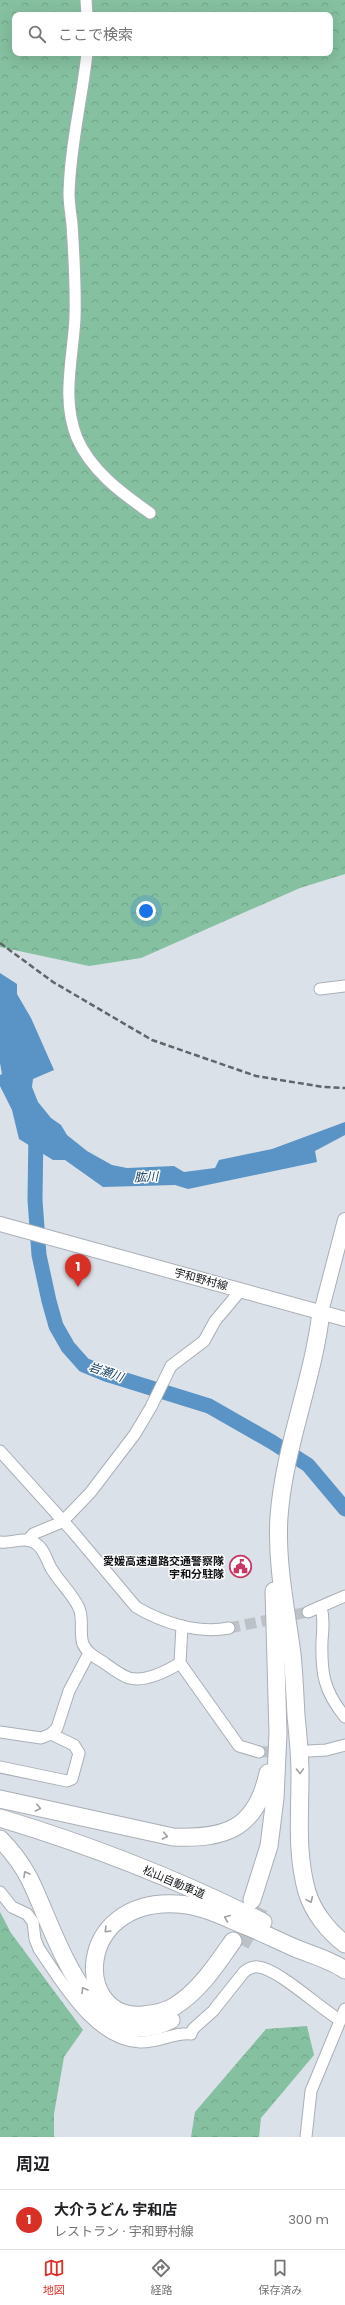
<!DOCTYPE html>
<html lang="ja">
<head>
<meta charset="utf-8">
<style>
	:root { --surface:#fff; --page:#f2f2f2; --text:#202124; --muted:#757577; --line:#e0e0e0; --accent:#d93025 }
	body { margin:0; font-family:Poppins,"Noto Sans JP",sans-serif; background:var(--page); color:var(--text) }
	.you { position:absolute; left:146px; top:911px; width:14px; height:14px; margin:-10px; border:3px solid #fff; border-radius:50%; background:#1a73e8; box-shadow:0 0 0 6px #1a73e833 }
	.badge { display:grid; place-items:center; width:26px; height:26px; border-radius:50%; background:var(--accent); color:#fff; font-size:13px; font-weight:700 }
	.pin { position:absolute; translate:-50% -33px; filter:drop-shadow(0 1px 2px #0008) }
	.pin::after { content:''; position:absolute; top:21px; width:14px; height:12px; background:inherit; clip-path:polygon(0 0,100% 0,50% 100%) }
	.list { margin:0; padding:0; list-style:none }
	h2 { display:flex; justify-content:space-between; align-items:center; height:52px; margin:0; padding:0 16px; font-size:17px }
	h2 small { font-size:13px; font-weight:400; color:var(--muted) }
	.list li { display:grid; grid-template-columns:26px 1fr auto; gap:12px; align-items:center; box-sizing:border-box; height:60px; padding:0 16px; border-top:1px solid var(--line) }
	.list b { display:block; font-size:15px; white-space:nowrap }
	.list p { margin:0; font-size:13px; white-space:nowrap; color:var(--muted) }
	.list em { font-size:13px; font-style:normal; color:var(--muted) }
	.icon { flex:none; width:22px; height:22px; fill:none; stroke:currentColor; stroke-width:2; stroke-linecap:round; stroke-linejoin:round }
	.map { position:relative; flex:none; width:345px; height:2137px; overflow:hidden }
	.search { position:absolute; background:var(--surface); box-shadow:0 4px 16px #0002; left:12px; right:12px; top:12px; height:44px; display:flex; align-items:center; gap:10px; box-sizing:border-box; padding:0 14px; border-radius:8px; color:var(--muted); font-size:15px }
	.sheet { height:112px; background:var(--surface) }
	nav { display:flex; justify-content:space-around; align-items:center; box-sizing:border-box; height:56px; border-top:1px solid var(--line); background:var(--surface); font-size:11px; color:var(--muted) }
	nav a { display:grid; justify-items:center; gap:2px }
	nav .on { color:var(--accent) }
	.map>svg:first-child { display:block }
</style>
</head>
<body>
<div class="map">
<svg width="345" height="2137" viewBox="0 0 345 2137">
	<defs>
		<pattern id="forest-crowns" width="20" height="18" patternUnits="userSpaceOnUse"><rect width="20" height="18" fill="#85c0a0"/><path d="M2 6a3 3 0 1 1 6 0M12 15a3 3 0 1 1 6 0" fill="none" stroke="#72a489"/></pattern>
	</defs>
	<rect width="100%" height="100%" fill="#dbe1e8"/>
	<!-- forest -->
	<g fill="url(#forest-crowns)" fill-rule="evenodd">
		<path d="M0,0H345V874L300,888L141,958L89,966L0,947ZM15,15H330V53H15Z"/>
		<path d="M0,1912L11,1933L83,2030L64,2057L54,2114V2137H0Z"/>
		<path d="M307,2026L314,2055L261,2118L259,2137H191L195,2112L266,2029Z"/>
	</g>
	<!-- water -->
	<path fill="#5a94c6" d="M0,973L17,984V994L31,1018L54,1070L33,1079L32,1087L38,1102L51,1118L61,1125L67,1135L87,1151L112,1165L127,1168L174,1166L184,1172L215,1168L219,1160L272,1149L345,1122V1135L315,1151L317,1162L188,1189L175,1185L103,1187L65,1160H53L19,1139L12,1110L0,1086V1075L2,1074L0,1063Z"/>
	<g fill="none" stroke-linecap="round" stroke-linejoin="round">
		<!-- river -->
		<path stroke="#5a94c6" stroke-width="15" d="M36,1129L35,1200L39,1255L49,1301L56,1326L68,1347L84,1365L106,1374L209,1406L272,1442L308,1465L345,1509"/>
		<!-- minor-tunnel -->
		<g stroke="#bcc2c8" stroke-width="11" stroke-dasharray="11 5.5" stroke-linecap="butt">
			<path d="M229,1628L308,1612"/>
			<path d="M259,1752L305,1751"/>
		</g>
		<!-- highway-tunnel -->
		<path stroke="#bcc2c8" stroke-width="17" stroke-dasharray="17 8" stroke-linecap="butt" d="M241,1945L261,1905"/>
		<defs>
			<g id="minor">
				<path d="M86,0L87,15"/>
				<path d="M87,53C82,100 70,146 69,194C69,204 71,214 72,224C74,255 76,287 75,318C73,358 61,399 77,438C91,471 122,493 150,513"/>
				<path d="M320,989L345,986"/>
				<path d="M0,1451L73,1532L136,1607C163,1623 198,1634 229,1628"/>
				<path d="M28,1540L33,1534L62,1522L90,1493L135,1434L151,1407L171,1366L204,1341L215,1321L241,1290"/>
				<path d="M0,1542C12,1544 23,1536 35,1543C44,1548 46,1559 51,1568C59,1582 72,1593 79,1608C84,1620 79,1632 83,1644C87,1653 95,1657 103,1662C110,1667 120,1675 129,1678C145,1682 167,1671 180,1663"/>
				<path d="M321,1607C324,1618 323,1629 322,1641C321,1674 324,1691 345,1717"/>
				<path d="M308,1612L345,1596"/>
				<path d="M182,1626L180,1663L239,1746L259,1752"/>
				<path d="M0,1732L41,1738L51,1734L57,1728L69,1691L89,1653"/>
				<path d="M308,1751L326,1750L345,1745"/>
				<path d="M0,1767L67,1781L72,1779L79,1753L74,1745L51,1734"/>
				<path d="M0,1892L12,1907L27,1914L33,1922L35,1939L39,1949C62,1982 94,2040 140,2042C157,2043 174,2032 191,2034L193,2029L213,2011L244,1972C248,1969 253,1966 258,1967C277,1968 321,2009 340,2020"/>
				<path d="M306,2137L311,2091L345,2009"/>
			</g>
			<g id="major">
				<path d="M0,1224L345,1319"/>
				<path d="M321,1312L345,1220"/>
			</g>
			<g id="highway">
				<path d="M321,1312C313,1381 284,1447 279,1517C276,1562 286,1609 292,1654C294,1674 295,1695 296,1716C298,1735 300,1755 300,1775C300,1814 296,1854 307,1892C313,1912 328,1931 345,1944"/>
				<path d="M0,1799L173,1837C226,1839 256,1829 268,1773"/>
				<path d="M0,1818C90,1845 179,1880 263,1922"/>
				<path d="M0,1839C12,1851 21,1863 29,1878C55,1929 89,2061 171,2020"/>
				<path d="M252,1900L269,1846L275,1798L278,1733L274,1591"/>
				<path d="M233,1941C217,1964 200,1990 175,2006C166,2012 154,2014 143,2015C73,2021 74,1898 177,1904C201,1905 224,1917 246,1926C263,1933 279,1941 295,1948C312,1955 331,1960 345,1970"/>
			</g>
		</defs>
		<!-- minor casing -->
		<use href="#minor" stroke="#a9afb6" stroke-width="13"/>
		<!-- major casing -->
		<use href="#major" stroke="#a9afb6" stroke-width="16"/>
		<!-- highway casing -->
		<use href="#highway" stroke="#a9afb6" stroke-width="19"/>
		<!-- minor -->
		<use href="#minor" stroke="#fff" stroke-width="11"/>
		<!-- major -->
		<use href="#major" stroke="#fff" stroke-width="14"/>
		<!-- highway -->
		<use href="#highway" stroke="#fff" stroke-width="17"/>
		<!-- rail -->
		<path stroke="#61656a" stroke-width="2.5" stroke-dasharray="6 3" stroke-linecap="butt" d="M0,943L53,982L152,1040L256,1076L323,1087L345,1088"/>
	</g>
	<!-- one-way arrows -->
	<defs><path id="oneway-chevron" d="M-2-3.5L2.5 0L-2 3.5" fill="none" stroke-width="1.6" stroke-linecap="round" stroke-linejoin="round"/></defs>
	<g stroke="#9fa0a1">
		<use href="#oneway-chevron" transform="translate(300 1771) rotate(88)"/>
		<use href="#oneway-chevron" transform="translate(38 1808) rotate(13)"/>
		<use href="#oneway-chevron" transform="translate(165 1836) rotate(11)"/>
		<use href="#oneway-chevron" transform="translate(26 1874) rotate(-120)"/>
		<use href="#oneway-chevron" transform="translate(310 1900) rotate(66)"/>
		<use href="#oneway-chevron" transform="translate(227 1918) rotate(-157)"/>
		<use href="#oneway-chevron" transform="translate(107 1930) rotate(135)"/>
		<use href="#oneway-chevron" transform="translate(84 1990) rotate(-121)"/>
	</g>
	<!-- icons -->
	<defs>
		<symbol id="civic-ring" viewBox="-11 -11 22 22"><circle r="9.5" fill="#fff" stroke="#c53764" stroke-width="1.5"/><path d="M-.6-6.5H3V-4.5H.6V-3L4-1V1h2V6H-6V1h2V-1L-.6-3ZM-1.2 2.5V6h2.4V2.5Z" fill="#c53764"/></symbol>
	</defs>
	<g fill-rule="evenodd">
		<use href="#civic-ring" x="228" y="1554" width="25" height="25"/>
	</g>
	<g text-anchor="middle" stroke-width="3" stroke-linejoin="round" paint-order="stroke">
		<!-- street labels -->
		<g font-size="11" fill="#0f1114" stroke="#fff">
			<text transform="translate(201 1279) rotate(15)" y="4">宇和野村線</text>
			<text transform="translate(174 1882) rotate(23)" y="4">松山自動車道</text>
		</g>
		<!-- poi labels -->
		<g font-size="11" font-weight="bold" fill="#0f1114" stroke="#fff" text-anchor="end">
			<text x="224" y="1565">愛媛高速道路交通警察隊<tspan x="224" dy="13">宇和分駐隊</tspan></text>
		</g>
		<!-- water labels -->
		<g font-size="12" font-style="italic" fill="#123e60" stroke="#fff">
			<text transform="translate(146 1177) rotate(-2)" y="4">肱川</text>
			<text transform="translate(106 1372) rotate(19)" y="4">岩瀬川</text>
		</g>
	</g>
</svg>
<div class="you"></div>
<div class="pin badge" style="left:78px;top:1287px">1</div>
<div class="search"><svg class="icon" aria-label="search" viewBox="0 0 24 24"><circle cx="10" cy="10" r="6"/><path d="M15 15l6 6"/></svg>ここで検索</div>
</div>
<section class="sheet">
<h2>周辺<small></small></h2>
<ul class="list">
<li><span class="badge">1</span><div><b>大介うどん 宇和店</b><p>レストラン · 宇和野村線</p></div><em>300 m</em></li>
</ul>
</section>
<nav>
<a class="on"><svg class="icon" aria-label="map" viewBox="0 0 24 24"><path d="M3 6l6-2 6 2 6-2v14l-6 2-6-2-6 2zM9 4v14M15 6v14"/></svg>地図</a>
<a><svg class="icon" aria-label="directions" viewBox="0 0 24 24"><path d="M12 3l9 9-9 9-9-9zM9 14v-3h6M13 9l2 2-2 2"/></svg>経路</a>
<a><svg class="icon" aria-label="saved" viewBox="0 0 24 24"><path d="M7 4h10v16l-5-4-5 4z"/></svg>保存済み</a>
</nav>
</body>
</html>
